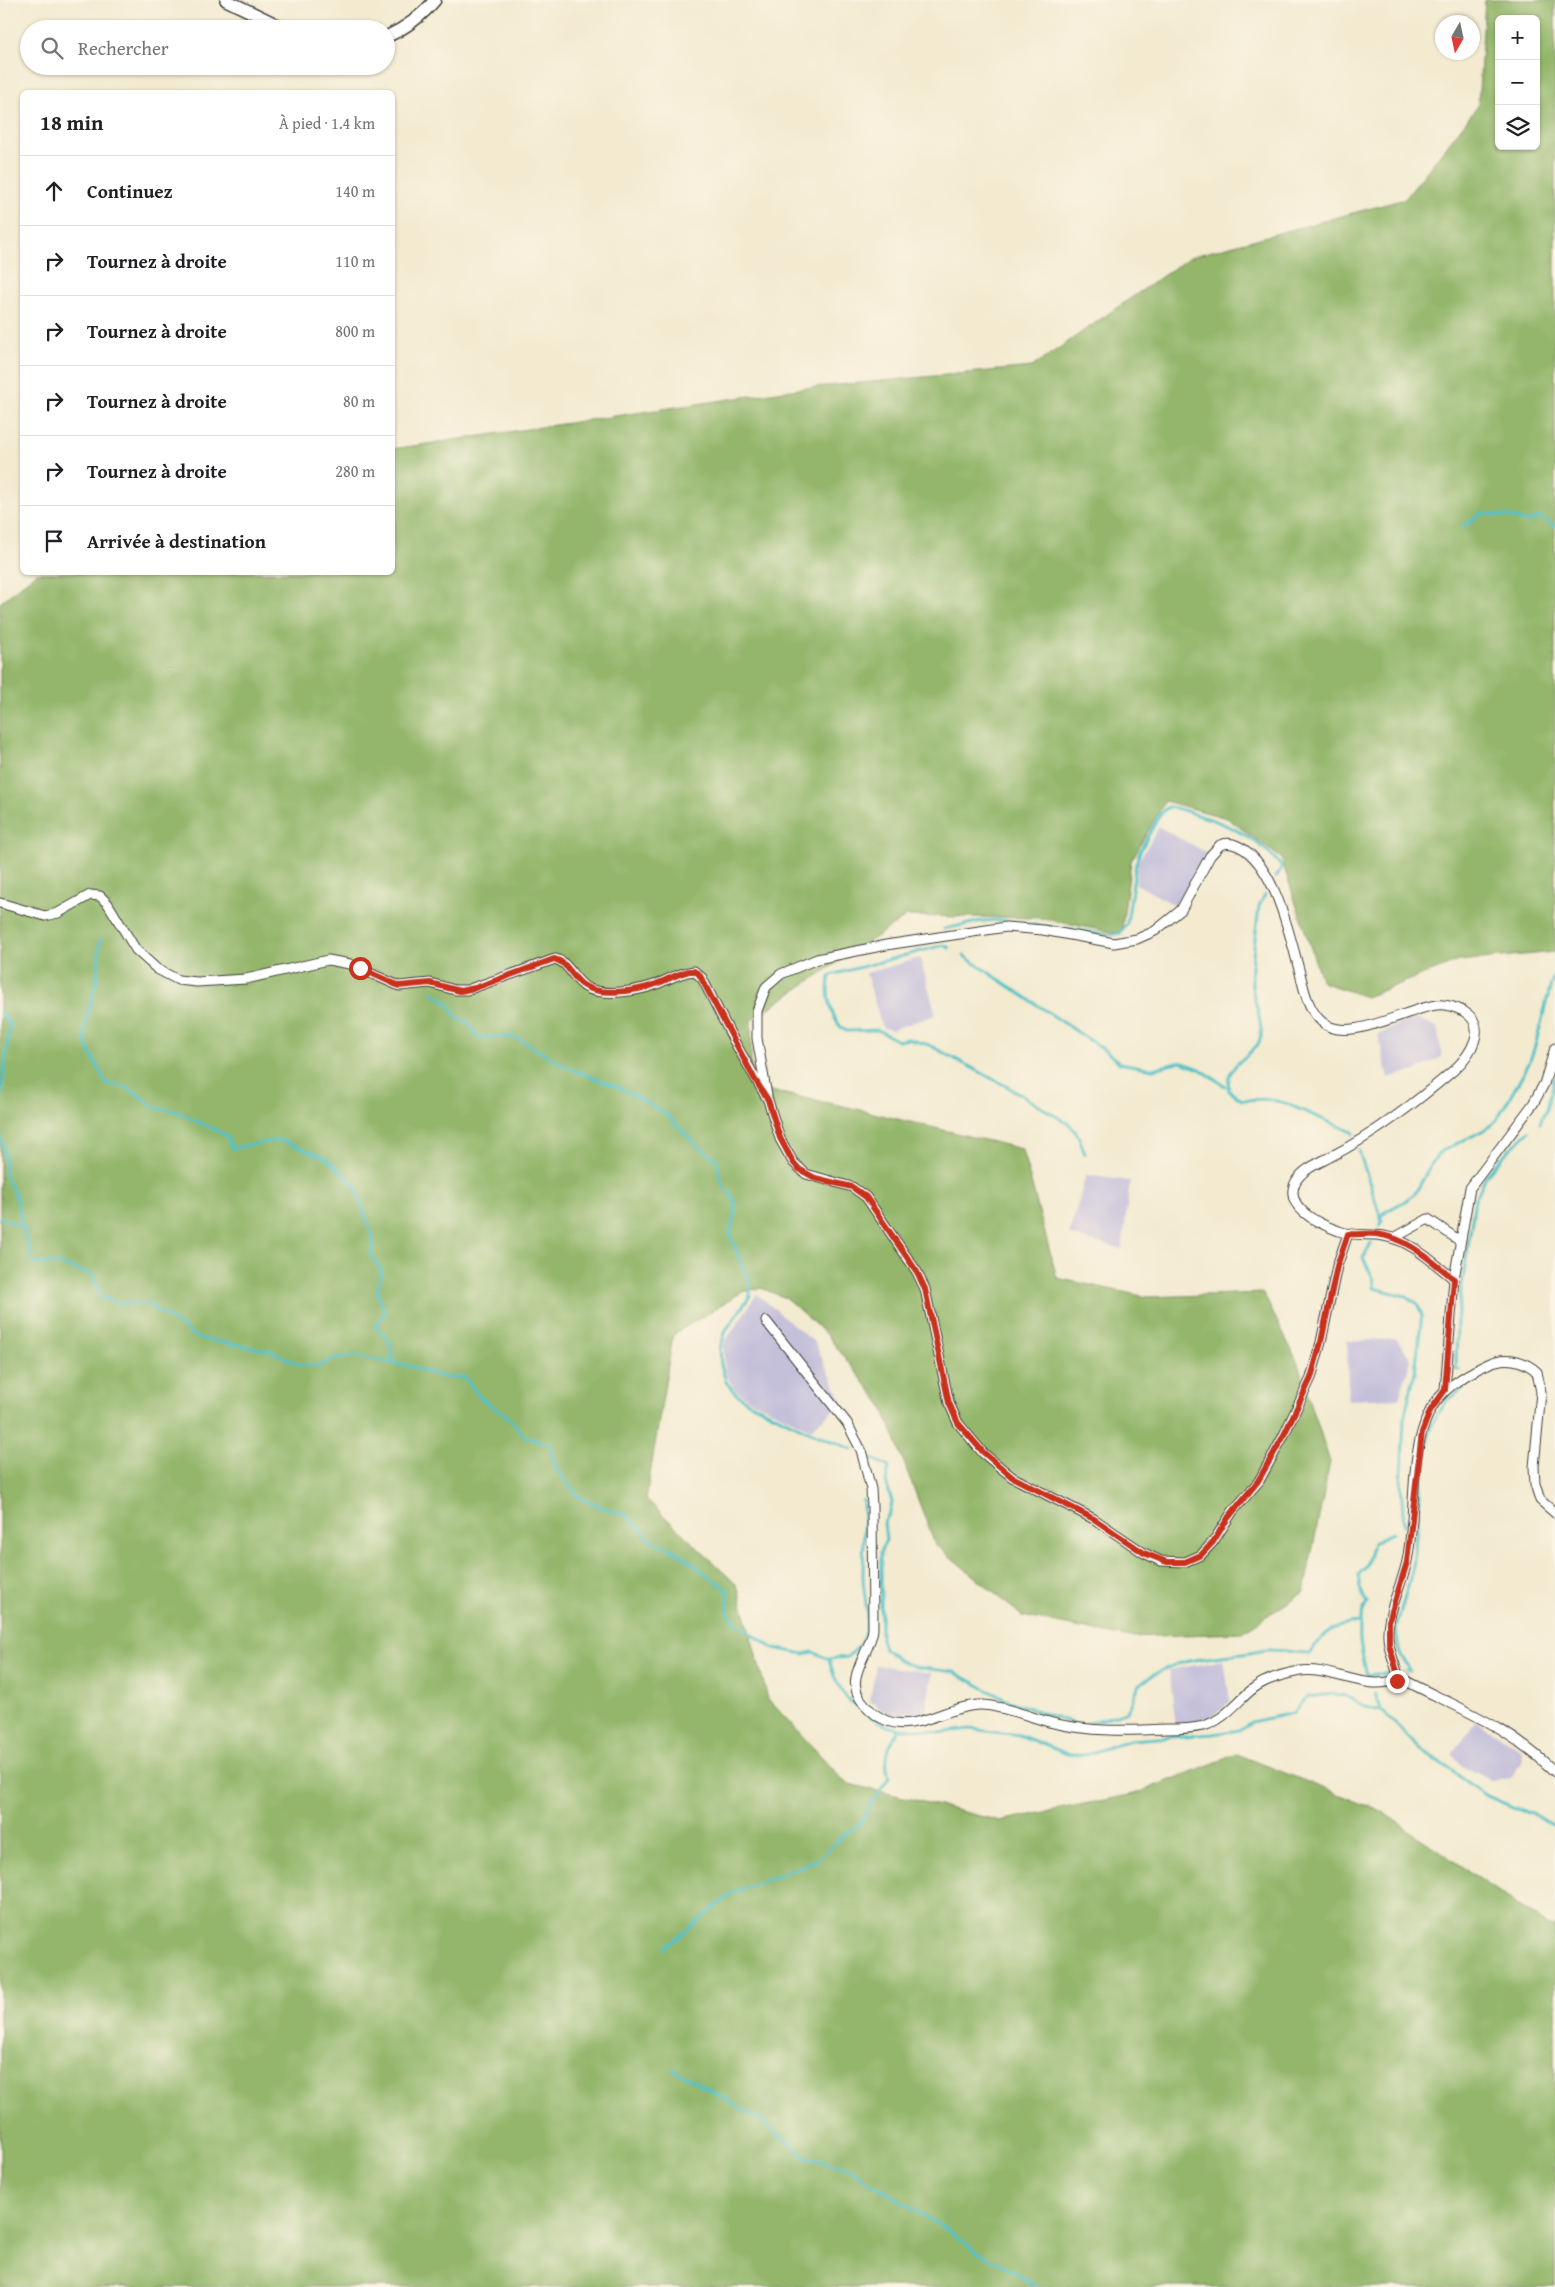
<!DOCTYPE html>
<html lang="fr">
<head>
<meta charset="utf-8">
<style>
	:root { --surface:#fff; --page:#f6f6f6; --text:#202124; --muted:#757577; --line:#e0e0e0 }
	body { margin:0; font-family:"Gentium Book Plus",serif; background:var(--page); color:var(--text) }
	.controls { position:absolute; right:15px; top:15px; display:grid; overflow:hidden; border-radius:8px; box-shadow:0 1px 4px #0004 }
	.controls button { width:45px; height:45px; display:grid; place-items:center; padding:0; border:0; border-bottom:1px solid var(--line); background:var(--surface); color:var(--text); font:25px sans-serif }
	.compass { position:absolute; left:1435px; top:15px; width:45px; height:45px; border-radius:50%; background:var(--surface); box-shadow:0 1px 4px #0004; rotate:189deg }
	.stop { position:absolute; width:15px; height:15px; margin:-11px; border:4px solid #c8321e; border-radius:50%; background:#fff }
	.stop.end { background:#c8321e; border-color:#fff; box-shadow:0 1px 5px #0008 }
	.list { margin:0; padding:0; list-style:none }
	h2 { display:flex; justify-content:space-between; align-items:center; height:65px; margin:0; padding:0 20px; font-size:21px }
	h2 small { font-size:16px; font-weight:400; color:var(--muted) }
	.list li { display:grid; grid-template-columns:32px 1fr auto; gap:15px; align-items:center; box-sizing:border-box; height:70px; padding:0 20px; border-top:1px solid var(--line) }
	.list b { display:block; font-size:19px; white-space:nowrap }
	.list em { font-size:16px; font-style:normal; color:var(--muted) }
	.icon { flex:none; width:28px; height:28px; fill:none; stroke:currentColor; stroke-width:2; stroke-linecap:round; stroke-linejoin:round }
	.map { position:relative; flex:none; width:1555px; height:2287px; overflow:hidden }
	.search { position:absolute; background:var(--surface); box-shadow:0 1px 4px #0004; left:20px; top:20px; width:375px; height:55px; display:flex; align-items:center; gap:12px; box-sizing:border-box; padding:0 18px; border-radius:28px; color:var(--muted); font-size:19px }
	.panel { position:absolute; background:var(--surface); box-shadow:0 1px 4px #0004; left:20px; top:90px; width:375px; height:485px; border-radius:8px }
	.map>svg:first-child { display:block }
</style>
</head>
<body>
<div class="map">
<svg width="1555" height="2287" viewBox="0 0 1555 2287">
	<rect width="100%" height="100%" fill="#fcf5e5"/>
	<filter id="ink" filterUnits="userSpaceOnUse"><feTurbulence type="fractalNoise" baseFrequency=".02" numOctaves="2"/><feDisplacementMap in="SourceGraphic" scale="10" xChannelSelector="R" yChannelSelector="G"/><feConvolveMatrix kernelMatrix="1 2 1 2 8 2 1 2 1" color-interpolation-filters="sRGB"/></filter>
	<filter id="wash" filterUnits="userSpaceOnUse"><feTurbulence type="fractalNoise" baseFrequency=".0096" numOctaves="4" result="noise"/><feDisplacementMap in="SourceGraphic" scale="20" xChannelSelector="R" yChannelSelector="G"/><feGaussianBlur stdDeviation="1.12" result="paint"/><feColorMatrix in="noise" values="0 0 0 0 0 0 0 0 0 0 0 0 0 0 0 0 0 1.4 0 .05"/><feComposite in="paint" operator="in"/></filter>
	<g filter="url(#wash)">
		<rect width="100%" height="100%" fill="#f3ead0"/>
		<!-- industrial -->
		<g fill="#c5c0da">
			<path d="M1159,827L1207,853L1193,882L1178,907L1136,884L1138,862Z"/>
			<path d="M920,958L936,1015L891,1030L882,1027L866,973Z"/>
			<path d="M1413,1017L1437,1027L1442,1057L1415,1071L1388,1078L1378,1035Z"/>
			<path d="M1086,1175L1130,1181L1122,1249L1069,1235Z"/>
			<path d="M757,1294L815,1343L843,1402L811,1429L750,1400L735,1390L725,1373L723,1345Z"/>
			<path d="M1397,1339L1411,1359L1399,1398L1348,1400L1347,1341Z"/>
			<path d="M1224,1660L1230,1701L1215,1715L1188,1724L1176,1725L1169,1670Z"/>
			<path d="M876,1665L932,1673L925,1715L900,1719L891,1717L870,1701Z"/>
			<path d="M1477,1721L1521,1750L1522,1762L1511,1778L1490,1780L1461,1765L1452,1755Z"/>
		</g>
		<!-- forest -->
		<path fill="#93b66a" stroke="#586943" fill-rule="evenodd" d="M1485,0H1555V952L1459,961L1366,997L1322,982L1281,858L1227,818L1165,801L1131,861L1121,934L1038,918L907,916L751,1020V1087L848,1107L1022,1149L1057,1278L1147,1297L1263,1293L1297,1361L1330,1462L1304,1592L1241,1633L1126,1637L1022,1616L935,1544L882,1405L827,1335L786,1298L761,1288L742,1292L673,1335L646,1499L737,1585L768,1699L846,1783L1000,1821L1134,1794L1237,1754L1381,1811L1547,1925L1555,1926V2287H0V603L36,573L392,572L393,449L805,388L1032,367L1190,257L1405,199L1478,106ZM1499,19H1536V146H1499Z"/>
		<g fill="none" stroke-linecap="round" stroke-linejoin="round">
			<!-- stream -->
			<g stroke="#53c1c7" stroke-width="3">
				<path d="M1461,528L1482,513L1511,517L1528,522L1540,517L1555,526"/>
				<path d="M1265,895L1259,906C1257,929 1250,963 1252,986C1253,999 1263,1023 1261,1035C1259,1057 1223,1059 1229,1091L1242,1100L1268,1099L1285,1103L1352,1132L1353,1134"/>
				<path d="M944,929L982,921L999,920L1110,935L1120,933L1127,923L1136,864L1140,851L1160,814L1168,807C1177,807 1185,811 1194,814C1227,823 1260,839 1282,867L1276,877"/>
				<path d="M100,939L97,981L86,1020L84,1040L106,1083L128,1088L156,1108L175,1111L226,1135L232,1148L280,1140L324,1157L340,1170L355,1186L374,1241L371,1256L382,1271L377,1291L385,1313L375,1326L389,1340L394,1362"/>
				<path d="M949,948L944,945L831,975C824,990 831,1022 846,1031L878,1030L898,1041L908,1039L929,1045L1008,1087L1069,1124L1077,1133L1085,1154"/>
				<path d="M964,956L1106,1051L1119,1063L1153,1069L1181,1062L1200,1069L1225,1086"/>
				<path d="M432,992L449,1004L457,1019L467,1021L477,1037H516L566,1067L620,1088L665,1113L696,1145L716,1159L722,1185L730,1193L736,1206L730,1234L742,1267L749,1278L750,1296L726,1330L720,1348L721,1365L726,1382L735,1393L748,1402L814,1434L852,1449"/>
				<path d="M0,1014L10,1024L0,1104"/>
				<path d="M1540,1123L1547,1109L1555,1078"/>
				<path d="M0,1137L4,1150L5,1176L16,1196L23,1228"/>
				<path d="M1359,1151L1382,1221L1380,1226"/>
				<path d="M1381,1216C1391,1206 1405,1204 1415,1193C1423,1182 1432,1158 1441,1152C1453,1144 1491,1130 1497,1119C1507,1101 1520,1082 1529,1063C1541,1033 1545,1001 1555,971"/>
				<path d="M0,1217L23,1228L33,1263L58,1264L93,1275L99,1296L117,1303L148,1304L198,1338L271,1351L300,1365L320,1366L332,1359L355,1356L409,1366L446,1378L464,1377L481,1398L508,1417L525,1437L549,1443L556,1469L579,1497L609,1510L626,1515L651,1540L679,1553L728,1591V1612L735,1623L773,1648L804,1654L813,1652L829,1659L834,1676L845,1697L871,1717L887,1726L899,1729H920L939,1733L970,1729L1019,1735L1070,1755H1085L1130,1740L1212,1734L1240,1730L1251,1722L1293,1713L1306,1697L1334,1694L1346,1696L1362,1706L1382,1711"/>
				<path d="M1371,1243L1363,1258L1374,1280V1288L1405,1296L1417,1303L1422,1315L1415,1372L1404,1419L1401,1487L1404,1525"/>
				<path d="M1459,1370L1456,1369L1457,1319L1475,1200L1486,1176L1502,1157L1529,1131"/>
				<path d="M873,1459L889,1467L886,1482L892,1502L890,1512L884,1523L886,1540L881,1551V1639L884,1648L897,1659L915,1667L954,1672L1006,1700L1073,1723"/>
				<path d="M829,1659L847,1657C855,1651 863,1642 865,1632C870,1614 863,1593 863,1574C864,1549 864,1525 863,1500"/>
				<path d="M1406,1670H1409L1399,1651L1396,1628L1413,1568L1424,1453L1433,1423L1437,1415L1447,1401L1475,1379"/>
				<path d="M1388,1673L1367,1675C1361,1651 1354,1626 1367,1603L1360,1588L1358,1575L1366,1567L1373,1544L1392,1532"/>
				<path d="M1375,1693L1382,1711L1421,1749L1487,1796L1555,1825"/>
				<path d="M1086,1724L1126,1712C1135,1703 1133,1690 1143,1682C1170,1660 1208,1657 1242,1654C1251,1654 1259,1650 1269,1650C1283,1650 1297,1653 1311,1653C1324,1631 1334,1625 1360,1623"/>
				<path d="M664,1949L732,1893L817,1860L845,1833L859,1825L869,1807L889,1778C883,1758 888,1747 899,1729"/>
				<path d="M674,2069L757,2118L808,2158L845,2167L947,2230L977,2252L1012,2270L1036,2287"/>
			</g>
		</g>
	</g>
	<g filter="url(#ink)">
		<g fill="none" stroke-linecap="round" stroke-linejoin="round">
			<defs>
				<g id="minor">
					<path d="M0,903L45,916L58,913L90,895L100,896L108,904L136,950L157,969L178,980L197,982L246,979L328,960L350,964L399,986L430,983L455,990H467L555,959C570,962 574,983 589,989C608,996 639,991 657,984C669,979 681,972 694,971L702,978L734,1041L768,1100L780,1139L793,1162L806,1174L852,1187L866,1197L917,1272L925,1289L949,1403L958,1423L983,1453L1012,1477L1094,1519L1144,1553L1161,1561L1185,1562L1201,1555L1213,1542L1233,1511L1259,1481L1283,1437L1311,1378L1321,1342L1337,1266L1348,1234"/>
					<path d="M767,1096L757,1038V1011L766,987L781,974L817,959L886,945L1006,927L1043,930L1114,943L1137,939L1155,931L1181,910L1210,856L1220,845C1227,842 1232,843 1238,846C1275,863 1290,937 1300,973C1304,990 1308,1009 1321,1021C1346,1046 1407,1008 1437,1005C1446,1004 1455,1007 1463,1011C1490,1026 1470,1055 1454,1070C1415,1103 1375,1134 1330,1157C1319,1163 1303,1169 1296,1181C1282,1207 1319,1224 1339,1231C1354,1237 1368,1233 1384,1236C1412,1241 1432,1262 1454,1279"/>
					<path d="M1394,1238L1428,1219L1460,1241"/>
					<path d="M766,1321L847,1423L861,1450L871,1489L872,1507L873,1629C871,1652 844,1677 861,1700C899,1749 936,1707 979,1705C998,1704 1033,1718 1053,1723C1090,1732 1128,1731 1166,1729C1178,1729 1191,1729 1203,1726C1224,1721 1238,1700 1254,1688C1267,1678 1284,1674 1300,1671C1333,1667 1363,1691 1396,1680"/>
					<path d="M1445,1390L1454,1279L1470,1188L1533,1104L1544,1084L1555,1048"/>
					<path d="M1398,1675C1394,1661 1387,1646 1388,1631C1389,1607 1402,1585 1407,1561C1417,1514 1408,1455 1430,1411C1441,1389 1466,1374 1488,1364C1505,1356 1523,1359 1537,1372L1541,1392L1534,1467L1535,1484L1540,1500L1555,1513"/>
					<path d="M1402,1679C1460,1709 1507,1725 1555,1772"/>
				</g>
				<g id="tertiary">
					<path d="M226,0L286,29"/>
					<path d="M386,37C406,28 421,17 435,0"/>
				</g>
			</defs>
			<!-- minor casing -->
			<use href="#minor" stroke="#3c3b37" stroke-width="11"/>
			<!-- tertiary casing -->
			<use href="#tertiary" stroke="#3c3b37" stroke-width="14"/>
			<!-- minor -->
			<use href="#minor" stroke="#fff" stroke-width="9"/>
			<!-- tertiary -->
			<use href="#tertiary" stroke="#fff" stroke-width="11"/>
		</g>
	</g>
	<g fill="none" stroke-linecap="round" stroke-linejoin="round" filter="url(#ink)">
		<!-- route -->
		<path stroke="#c8321e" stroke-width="6" d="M360,968L399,986L430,983L460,991L475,988L554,959C568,962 572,978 583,985C600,997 638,991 656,984C667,980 677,974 689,971H694L699,974L754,1078L768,1100L780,1138L793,1162L799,1169L815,1178L852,1187L866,1197L917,1272L925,1289L949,1403L958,1423L983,1452L1012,1477L1094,1519L1144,1553L1167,1562H1185L1201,1555L1213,1542L1228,1518L1258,1481L1283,1437L1311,1378L1321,1342L1337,1266L1348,1234C1357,1235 1367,1233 1376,1234C1408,1238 1430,1260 1454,1279L1445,1390L1430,1411L1422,1432L1407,1562L1389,1621V1644L1398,1675L1397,1681"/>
	</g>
</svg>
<div class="controls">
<button>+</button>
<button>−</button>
<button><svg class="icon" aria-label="layers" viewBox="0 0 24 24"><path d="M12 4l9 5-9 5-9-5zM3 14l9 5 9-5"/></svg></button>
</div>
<svg class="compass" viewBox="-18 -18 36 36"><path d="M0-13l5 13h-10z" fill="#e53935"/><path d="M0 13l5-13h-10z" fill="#757577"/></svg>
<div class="stop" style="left:360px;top:968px"></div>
<div class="stop end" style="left:1397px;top:1681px"></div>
<div class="search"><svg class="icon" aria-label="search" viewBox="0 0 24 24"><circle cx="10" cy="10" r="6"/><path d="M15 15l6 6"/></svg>Rechercher</div>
<section class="panel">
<h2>18 min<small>À pied · 1.4 km</small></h2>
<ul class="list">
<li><svg class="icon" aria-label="ahead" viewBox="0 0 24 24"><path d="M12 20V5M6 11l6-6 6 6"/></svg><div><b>Continuez</b></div><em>140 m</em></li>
<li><svg class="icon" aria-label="right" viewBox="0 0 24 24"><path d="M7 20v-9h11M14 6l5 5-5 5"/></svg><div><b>Tournez à droite</b></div><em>110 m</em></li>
<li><svg class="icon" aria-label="right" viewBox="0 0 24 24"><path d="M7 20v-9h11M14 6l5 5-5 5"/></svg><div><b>Tournez à droite</b></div><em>800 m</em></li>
<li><svg class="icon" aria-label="right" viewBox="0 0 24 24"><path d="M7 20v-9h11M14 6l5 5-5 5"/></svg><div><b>Tournez à droite</b></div><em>80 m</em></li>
<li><svg class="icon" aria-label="right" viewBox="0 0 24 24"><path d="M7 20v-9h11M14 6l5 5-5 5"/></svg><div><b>Tournez à droite</b></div><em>280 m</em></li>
<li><svg class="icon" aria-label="arrive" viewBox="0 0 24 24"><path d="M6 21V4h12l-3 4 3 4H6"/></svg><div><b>Arrivée à destination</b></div></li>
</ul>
</section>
</div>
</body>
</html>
